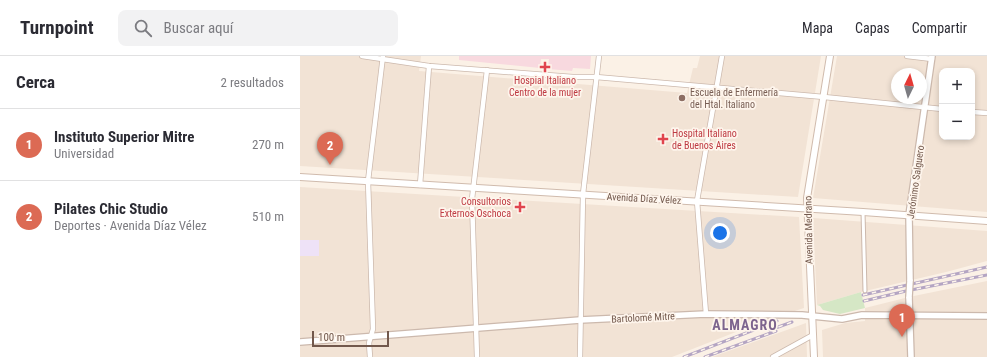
<!DOCTYPE html>
<html lang="es">
<head>
<meta charset="utf-8">
<style>
	:root { --surface:#fff; --page:#f2f2f3; --text:#2b2b33; --muted:#7c7c81; --line:#e1e1e2; --accent:#dc6a54 }
	body { margin:0; font-family:"Roboto Condensed",sans-serif; background:var(--page); color:var(--text) }
	.controls { position:absolute; right:12px; top:12px; display:grid; overflow:hidden; border-radius:8px; box-shadow:0 2px 6px #0003 }
	.controls button { width:36px; height:36px; display:grid; place-items:center; padding:0; border:0; border-bottom:1px solid var(--line); background:var(--surface); color:var(--text); font:20px sans-serif }
	.compass { position:absolute; left:591px; top:12px; width:36px; height:36px; border-radius:50%; background:var(--surface); box-shadow:0 2px 6px #0003; rotate:5deg }
	.scale { position:absolute; left:12px; bottom:10px; width:77px; box-sizing:border-box; padding-left:4px; border:2px solid #72584c; border-top:0; font-size:11px; line-height:14px; white-space:nowrap; color:#72584c; -webkit-text-stroke:3px #fef5ec; paint-order:stroke }
	.you { position:absolute; left:420px; top:177px; width:14px; height:14px; margin:-10px; border:3px solid #fff; border-radius:50%; background:#1a73e8; box-shadow:0 0 0 6px #1a73e833 }
	.badge { display:grid; place-items:center; width:26px; height:26px; border-radius:50%; background:var(--accent); color:#fff; font-size:13px; font-weight:700 }
	.pin { position:absolute; translate:-50% -33px; filter:drop-shadow(0 1px 2px #0008) }
	.pin::after { content:''; position:absolute; top:21px; width:14px; height:12px; background:inherit; clip-path:polygon(0 0,100% 0,50% 100%) }
	.list { margin:0; padding:0; list-style:none }
	h2 { display:flex; justify-content:space-between; align-items:center; height:52px; margin:0; padding:0 16px; font-size:17px }
	h2 small { font-size:13px; font-weight:400; color:var(--muted) }
	.list li { display:grid; grid-template-columns:26px 1fr auto; gap:12px; align-items:center; box-sizing:border-box; height:72px; padding:0 16px; border-top:1px solid var(--line) }
	.list b { display:block; font-size:15px; white-space:nowrap }
	.list p { margin:0; font-size:13px; white-space:nowrap; color:var(--muted) }
	.list em { font-size:13px; font-style:normal; color:var(--muted) }
	.icon { flex:none; width:22px; height:22px; fill:none; stroke:currentColor; stroke-width:2; stroke-linecap:round; stroke-linejoin:round }
	.map { position:relative; flex:none; width:687px; height:301px; overflow:hidden }
	header { display:flex; align-items:center; gap:24px; box-sizing:border-box; height:56px; padding:0 20px; background:var(--surface); border-bottom:1px solid var(--line) }
	header strong { font-size:19px }
	nav { display:flex; gap:22px; margin-inline-start:auto; font-size:14px }
	.search { width:280px; height:36px; background:var(--page); display:flex; align-items:center; gap:10px; box-sizing:border-box; padding:0 14px; border-radius:8px; color:var(--muted); font-size:15px }
	main { display:flex }
	aside { flex:1; background:var(--surface) }
	.map>svg:first-child { display:block }
</style>
</head>
<body>
<header>
<strong>Turnpoint</strong>
<div class="search"><svg class="icon" aria-label="search" viewBox="0 0 24 24"><circle cx="10" cy="10" r="6"/><path d="M15 15l6 6"/></svg>Buscar aquí</div>
<nav><a>Mapa</a><a>Capas</a><a>Compartir</a></nav>
</header>
<main>
<aside>
<h2>Cerca<small>2 resultados</small></h2>
<ul class="list">
<li><span class="badge">1</span><div><b>Instituto Superior Mitre</b><p>Universidad</p></div><em>270 m</em></li>
<li><span class="badge">2</span><div><b>Pilates Chic Studio</b><p>Deportes · Avenida Díaz Vélez</p></div><em>510 m</em></li>
</ul>
</aside>
<div class="map">
<svg width="687" height="301" viewBox="0 0 687 301">
	<rect width="100%" height="100%" fill="#fbf1e6"/>
	<!-- residential -->
	<g fill="#f2e3d5" fill-rule="evenodd">
		<path d="M0,0H121L119,15L387,37L393,12H397L400,0H521L498,141L0,110Z"/>
		<path d="M537,0H687V156L513,142ZM642,15H672V81H642ZM597,18H621V42H597Z"/>
		<path d="M0,131L499,161L504,252L464,265L372,301H0Z"/>
		<path d="M513,162L687,175V205L646,216L561,236L517,249Z"/>
		<path d="M687,225V301H523L522,274L545,267L565,265V252L609,241Z"/>
		<path d="M506,267L507,301H412Z"/>
	</g>
	<!-- education -->
	<rect fill="#eee2f7" x="0" y="184" width="19" height="16"/>
	<!-- medical -->
	<path fill="#f8d9df" d="M159,0H291L290,13L273,12L272,15L248,13L249,3H241L240,12L159,4Z"/>
	<!-- green -->
	<path fill="#d5e7c5" d="M561,236L565,252L540,258L523,254L520,250L517,249Z"/>
	<g fill="none" stroke-linecap="round" stroke-linejoin="round">
		<defs>
			<path id="pedestrian" d="M563,156L565,235"/>
			<g id="minor">
				<path d="M62,0L129,10L273,21H296L524,41L642,53"/>
				<path d="M607,0L632,3"/>
				<path d="M672,56L687,57"/>
				<path d="M120,129L129,10"/>
				<path d="M406,258L397,145L422,0"/>
				<path d="M70,301L69,287L73,273L68,125L83,0"/>
				<path d="M177,301L172,143L187,14"/>
				<path d="M280,301L283,138L299,0"/>
				<path d="M473,301L513,279"/>
			</g>
			<g id="tertiary">
				<path d="M610,225L609,159L632,0"/>
				<path d="M609,241L611,301"/>
				<path d="M0,286L280,264L406,258L502,259L542,263L562,259L687,260"/>
			</g>
			<g id="secondary">
				<path d="M0,121L563,156L687,165"/>
				<path d="M514,301L507,142L530,0"/>
			</g>
		</defs>
		<!-- pedestrian casing -->
		<use href="#pedestrian" stroke="#ccb9ad" stroke-width="5"/>
		<!-- minor casing -->
		<use href="#minor" stroke="#ccb9ad" stroke-width="6"/>
		<!-- tertiary casing -->
		<use href="#tertiary" stroke="#ccb9ad" stroke-width="8"/>
		<!-- secondary casing -->
		<use href="#secondary" stroke="#d0bbad" stroke-width="8"/>
		<!-- pedestrian -->
		<use href="#pedestrian" stroke="#fff" stroke-width="3"/>
		<!-- minor -->
		<use href="#minor" stroke="#fff" stroke-width="4.5"/>
		<!-- tertiary -->
		<use href="#tertiary" stroke="#fff" stroke-width="5.5"/>
		<!-- secondary -->
		<use href="#secondary" stroke="#fff" stroke-width="6"/>
		<defs>
			<g id="rail">
				<path d="M563,239L687,211"/>
				<path d="M564,245L606,235L687,219"/>
				<path d="M470,274L492,266"/>
				<path d="M384,301L477,265"/>
				<path d="M405,301L476,275"/>
			</g>
		</defs>
		<!-- rail casing -->
		<use href="#rail" stroke="#b4a5c3" stroke-width="3"/>
		<!-- rail -->
		<use href="#rail" stroke="#fef5ec" stroke-width="1.5" stroke-dasharray="4.5" stroke-linecap="butt"/>
		<defs>
			<path id="tertiary-bridge" d="M609,241L610,225"/>
		</defs>
		<!-- tertiary-bridge casing -->
		<use href="#tertiary-bridge" stroke="#ccb9ad" stroke-width="8" stroke-linecap="butt"/>
		<!-- tertiary-bridge -->
		<use href="#tertiary-bridge" stroke="#fff" stroke-width="5.5"/>
	</g>
	<!-- markers -->
	<g fill="#e0444e" stroke="#fef5ec" stroke-width="1.5">
		<path d="M243 5h4v4h4v4h-4v4h-4v-4h-4v-4h4z"/>
		<path d="M361 77h4v4h4v4h-4v4h-4v-4h-4v-4h4z"/>
		<path d="M218 145h4v4h4v4h-4v4h-4v-4h-4v-4h4z"/>
	</g>
	<circle fill="#8d6e63" stroke="#fef5ec" stroke-width="1.5" cx="382" cy="42" r="4"/>
	<g text-anchor="middle" stroke-width="3.5" stroke-linejoin="round" paint-order="stroke">
		<!-- health labels -->
		<g font-size="10" fill="#be3a42" stroke="#fef5ec">
			<text x="245" y="28">Hospial Italiano<tspan x="245" dy="12">Centro de la mujer</tspan></text>
			<text x="372" y="81" text-anchor="start">Hospital Italiano<tspan x="372" dy="12">de Buenos Aires</tspan></text>
			<text x="211" y="149" text-anchor="end">Consultorios<tspan x="211" dy="12">Externos Oschoca</tspan></text>
		</g>
		<!-- education labels -->
		<g font-size="10" fill="#785e54" stroke="#fef5ec" text-anchor="start">
			<text x="390" y="40">Escuela de Enfermería<tspan x="390" dy="12">del Htal. Italiano</tspan></text>
		</g>
		<!-- street labels -->
		<g font-size="10" fill="#72584c" stroke="#fef5ec">
			<text transform="translate(615 126) rotate(-82)" y="4">Jerónimo Salguero</text>
			<text transform="translate(344 142) rotate(3)" y="4">Avenida Díaz Vélez</text>
			<text transform="translate(508 174) rotate(-91)" y="4">Avenida Medrano</text>
			<text transform="translate(343 261) rotate(-3)" y="4">Bartolomé Mitre</text>
		</g>
		<!-- district labels -->
		<g font-size="14" font-weight="bold" letter-spacing="1" fill="#7d648e" stroke="#fef5ec">
			<text x="445" y="274">ALMAGRO</text>
		</g>
	</g>
</svg>
<div class="controls">
<button>+</button>
<button>−</button>
</div>
<svg class="compass" viewBox="-18 -18 36 36"><path d="M0-13l5 13h-10z" fill="#e53935"/><path d="M0 13l5-13h-10z" fill="#7c7c81"/></svg>
<div class="scale">100 m</div>
<div class="you"></div>
<div class="pin badge" style="left:602px;top:281px">1</div>
<div class="pin badge" style="left:30px;top:109px">2</div>
</div>
</main>
</body>
</html>
